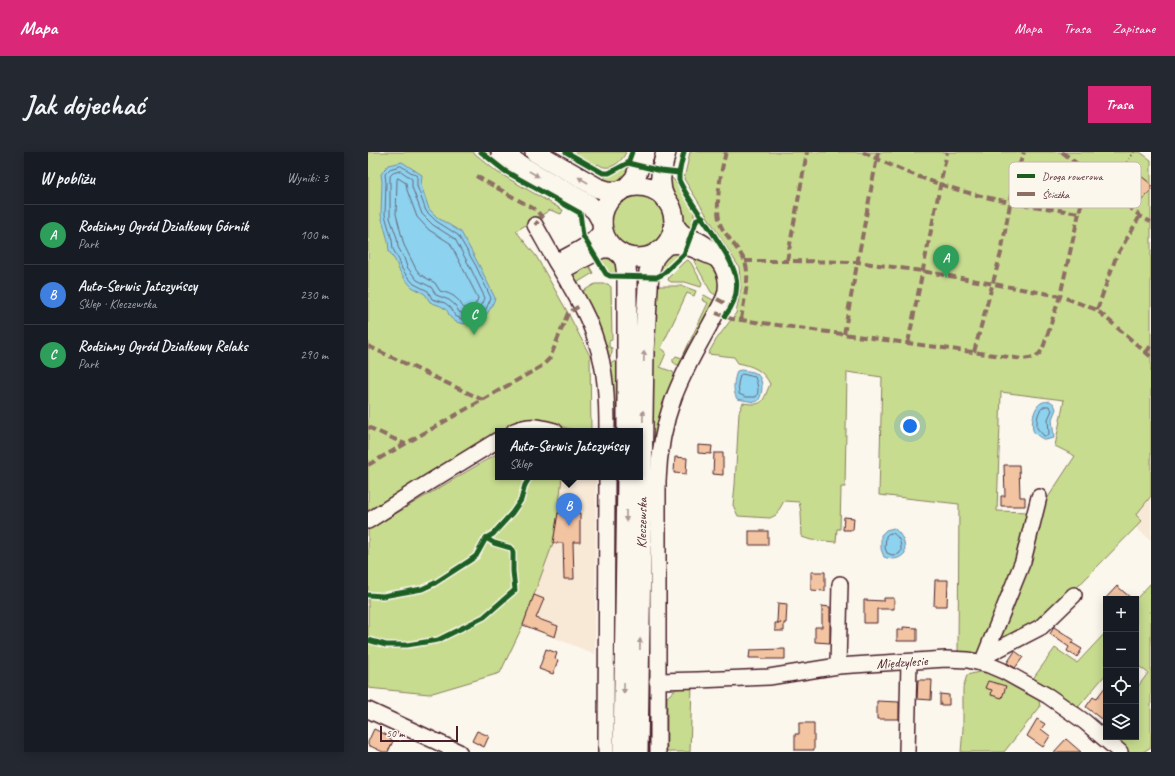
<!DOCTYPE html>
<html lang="pl">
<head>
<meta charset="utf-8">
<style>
	:root { --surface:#171b24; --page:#242831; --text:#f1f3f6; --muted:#9ea1a6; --line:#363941; --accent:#db2777 }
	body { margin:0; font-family:Caveat,sans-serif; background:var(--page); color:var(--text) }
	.controls { position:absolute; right:12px; bottom:12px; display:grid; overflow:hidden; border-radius:0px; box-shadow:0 2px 10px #0003 }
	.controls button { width:36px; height:36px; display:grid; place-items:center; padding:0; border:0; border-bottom:1px solid var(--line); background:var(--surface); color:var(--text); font:20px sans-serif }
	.scale { position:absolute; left:12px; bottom:10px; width:78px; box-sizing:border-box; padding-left:4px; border:2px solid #4a1f2b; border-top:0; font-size:11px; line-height:14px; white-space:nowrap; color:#4a1f2b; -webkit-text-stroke:3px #fbf7ec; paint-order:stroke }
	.you { position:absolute; left:542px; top:274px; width:14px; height:14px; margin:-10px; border:3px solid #fff; border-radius:50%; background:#1a73e8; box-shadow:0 0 0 6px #1a73e833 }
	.badge { display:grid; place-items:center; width:26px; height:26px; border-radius:50%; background:var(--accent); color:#fff; font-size:13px; font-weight:700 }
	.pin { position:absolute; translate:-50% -33px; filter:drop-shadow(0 1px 2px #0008) }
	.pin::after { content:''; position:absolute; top:21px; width:14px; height:12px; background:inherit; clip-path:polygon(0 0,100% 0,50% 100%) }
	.popup { position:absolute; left:127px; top:276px; width:148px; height:52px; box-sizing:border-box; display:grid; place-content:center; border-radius:0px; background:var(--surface); filter:drop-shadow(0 1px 3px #0005); font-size:13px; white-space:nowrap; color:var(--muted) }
	.popup b { font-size:15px; color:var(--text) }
	.popup::after { content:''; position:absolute; left:50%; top:100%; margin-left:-8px; border:8px solid transparent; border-top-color:var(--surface) }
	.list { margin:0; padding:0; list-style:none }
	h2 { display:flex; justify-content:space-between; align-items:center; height:52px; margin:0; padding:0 16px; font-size:17px }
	h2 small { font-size:13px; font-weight:400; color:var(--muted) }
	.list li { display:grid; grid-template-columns:26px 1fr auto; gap:12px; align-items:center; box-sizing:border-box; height:60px; padding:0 16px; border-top:1px solid var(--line) }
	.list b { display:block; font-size:15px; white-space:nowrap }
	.list p { margin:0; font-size:13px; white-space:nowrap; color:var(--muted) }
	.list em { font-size:13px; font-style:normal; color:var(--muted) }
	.icon { flex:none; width:22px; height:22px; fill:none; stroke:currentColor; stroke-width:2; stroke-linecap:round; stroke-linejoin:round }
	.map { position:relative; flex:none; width:783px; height:600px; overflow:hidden; border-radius:0px }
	header { display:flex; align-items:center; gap:24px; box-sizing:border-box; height:56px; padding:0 20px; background:var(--accent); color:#fff }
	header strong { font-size:19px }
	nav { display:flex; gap:22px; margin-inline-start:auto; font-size:14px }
	.intro { display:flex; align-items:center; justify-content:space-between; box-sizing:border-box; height:96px; padding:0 24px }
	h1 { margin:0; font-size:28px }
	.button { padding:10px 18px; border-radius:0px; background:var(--accent); color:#fff; font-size:14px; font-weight:700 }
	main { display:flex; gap:24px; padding:0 24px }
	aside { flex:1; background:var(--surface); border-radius:0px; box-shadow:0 2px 10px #0003 }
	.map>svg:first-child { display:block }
</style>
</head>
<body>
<header>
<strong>Mapa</strong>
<nav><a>Mapa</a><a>Trasa</a><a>Zapisane</a></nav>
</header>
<div class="intro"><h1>Jak dojechać</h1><a class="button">Trasa</a></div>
<main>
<aside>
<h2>W pobliżu<small>Wyniki: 3</small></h2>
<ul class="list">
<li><span class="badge" style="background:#2e9e5b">A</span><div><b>Rodzinny Ogród Działkowy Górnik</b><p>Park</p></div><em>100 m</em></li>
<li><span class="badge" style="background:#3f7fe0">B</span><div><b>Auto-Serwis Jatczyńscy</b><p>Sklep · Kleczewska</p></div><em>230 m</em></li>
<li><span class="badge" style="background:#2e9e5b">C</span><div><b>Rodzinny Ogród Działkowy Relaks</b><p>Park</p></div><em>290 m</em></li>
</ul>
</aside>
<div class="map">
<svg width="783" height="600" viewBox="0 0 783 600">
	<rect width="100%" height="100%" fill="#fbf7ec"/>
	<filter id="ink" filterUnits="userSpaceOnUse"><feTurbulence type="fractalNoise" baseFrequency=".025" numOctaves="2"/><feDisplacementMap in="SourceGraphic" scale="8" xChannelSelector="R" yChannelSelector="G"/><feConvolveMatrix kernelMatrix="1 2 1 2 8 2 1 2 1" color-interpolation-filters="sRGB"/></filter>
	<g filter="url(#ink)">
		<!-- built -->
		<g fill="#f8e8d6">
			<path d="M194,325H228L227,502L155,473L185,391L190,361Z"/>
			<path d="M783,344V388L767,375L774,369L768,363Z"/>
		</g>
		<!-- green -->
		<g fill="#c8dc90" stroke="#897e5e" fill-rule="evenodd">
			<path d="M0,0H105L129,20L195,58L193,62L182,58L148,79L168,104L200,161L222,204L223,279H211L162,267L150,271L137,279H130V284L0,363Z"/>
			<path d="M116,0H123L135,9L207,51L204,55L144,21Z"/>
			<path d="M201,0H258C255,8 245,17 236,15C234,15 232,13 230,12L228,15Z"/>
			<path d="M322,0H772L783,8V344L768,363L774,369L677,468L610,501H590L591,352L511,343L514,225L479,220L477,335H473L472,377H469L468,390L443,388L434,385L433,360L431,350L416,349L408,363L402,366L370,364L365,353L367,333L371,260L375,251C396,254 394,251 402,232C395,218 385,214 370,211L366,205L340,202L348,188L368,161L373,136L371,115L316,27ZM633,240L696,248L687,294L707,304L677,350L661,360L629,359Z"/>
			<path d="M261,14L266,15L251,31L234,30L238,24Z"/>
			<path d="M302,24L306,28L326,59V68L321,80L314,70L310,54L300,36Z"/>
			<circle cx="270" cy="70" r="28"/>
			<path d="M301,101H314L295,120L287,122V118Z"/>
			<path d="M326,103C331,105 339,108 343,112C352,120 352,133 349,144L343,140L327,111L325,106Z"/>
			<path d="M230,105C243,105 247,111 253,121C238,122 237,117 230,105Z"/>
			<path d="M320,108L323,111L334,131L333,135L317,130H303L300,128L301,125L316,110Z"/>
			<path d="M219,110L225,121L207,132L204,126L205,122Z"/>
			<path d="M227,132H240L243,135L244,188L241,189V195L244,196V201L242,205L239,206L212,141Z"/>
			<path d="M286,134H315L328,139L326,144L319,141L293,196L297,199L298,201L292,215L305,220L308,225L300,247L285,600H276Z"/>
			<path d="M336,143L347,149L313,213H309L305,210V207L308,204L314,206L340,151L334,148Z"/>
			<path d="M249,209L251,218L254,279H244L239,212Z"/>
			<path d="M130,301V325H194L190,361L185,391L155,473L132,521L61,542L0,536V378Z"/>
			<path d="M243,325H253L249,600H242Z"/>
			<path d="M783,431V595L775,600H759L743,585H768V537L780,521L768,512V447Z"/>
			<path d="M738,480V522L707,559L664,528L687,496L709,511Z"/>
			<path d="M615,519L626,520L670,543L672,555L636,600H593L595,577V536L599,523Z"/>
			<path d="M324,533L322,600H299V545L308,537Z"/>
		</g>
		<!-- water -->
		<g fill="#8dd2ef" stroke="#728aa1">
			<path d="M34,10L54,23L53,33L61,57L70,66L93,80L111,113L127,146C124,154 120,163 113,167C105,173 90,174 83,166C80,163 81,159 76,156C72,153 66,152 62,150L57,142L44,135L36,126L31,118L28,110L21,99L20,89L13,63L14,30L13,22L20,13Z"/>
			<path d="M373,218C378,219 386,219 389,222C396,228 395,242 390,249L386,250L369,247C364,238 366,228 369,219Z"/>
			<path d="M682,249L686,252L688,257L684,267L686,286L677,288C673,286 666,282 665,278C663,270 666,255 673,251C676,249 679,250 682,249Z"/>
			<path d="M526,376C535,384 537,390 537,401C531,408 524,408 516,405L513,397V383L518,378Z"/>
		</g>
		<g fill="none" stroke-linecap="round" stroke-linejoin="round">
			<!-- shore -->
			<g stroke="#656779" stroke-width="1">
				<path d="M33,14L49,24V34L58,59L68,69L90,83L108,114L123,146L118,157L111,164L100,168H96L87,164L83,156L77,151L64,147L60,139L46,132L39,124L34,117L31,108L25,97L24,88L17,63L18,31L17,22L22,17Z"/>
				<path d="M33,19L44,27V35L54,62L65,73L87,87L103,117L117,146C113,158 103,166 91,160L87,153L81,148L68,143L63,135L49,128L39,115L36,106L30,95L29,86L22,66V24L25,21Z"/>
				<path d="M30,26L38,31L39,38L49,65L61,78L82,91L110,146C109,151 103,159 97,156C94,156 93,151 91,149C86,143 80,141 72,139L67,131L53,123L48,117L36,93L28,62L29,28Z"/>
				<path d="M374,222L387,225C389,232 392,239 388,245H378L371,242L370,231L372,224Z"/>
				<path d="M677,254H681L684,258L680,267L681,282L679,284H676L669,276C669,267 669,258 677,254Z"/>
				<path d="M525,381C532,386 533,391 533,399L531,402L524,403L519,401L517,396L518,384L520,382Z"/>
			</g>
		</g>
		<!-- building -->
		<g fill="#f2c4a1" stroke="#4a1f2b">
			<path d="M763,16L783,32V38L774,49L751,31Z"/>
			<path d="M330,293L344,294L343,302L330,301Z"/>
			<path d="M346,301H355V323L345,322Z"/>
			<path d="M307,305L319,306L318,322L306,321Z"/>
			<path d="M636,313H651L652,345H657V354H633V344H637Z"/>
			<path d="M190,361H212V390H205L206,427H196L195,391H185Z"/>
			<path d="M476,365L486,366L485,378H475Z"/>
			<rect x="381" y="379" width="19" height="14"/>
			<path d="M443,420H457V439L443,438Z"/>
			<path d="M567,428H580L579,454H566Z"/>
			<path d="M749,434L764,447H737Z"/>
			<path d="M166,443L176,447L168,466L190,474L187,485L155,473Z"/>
			<path d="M516,446H526V457H509V471H496V448L516,449Z"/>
			<path d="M410,451L419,452L418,471H416V479H407V471H413L409,470Z"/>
			<path d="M454,454L462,455V491L447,490V475H454Z"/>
			<path d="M535,475L549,476V489H529V478H535Z"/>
			<path d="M686,475L706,488L703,492L704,491L714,497L709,505L699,499L701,495L682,482Z"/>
			<path d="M178,497L189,501L187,507L190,508L185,522L171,517Z"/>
			<path d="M417,497V507H393V506H381L382,498Z"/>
			<path d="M647,499L655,505L647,516L639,511Z"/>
			<path d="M550,528H564L563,548L549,547Z"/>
			<path d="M620,529L638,534L634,546L623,543L624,538L617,536Z"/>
			<path d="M738,534V561L733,567L718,555L725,545L728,547Z"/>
			<path d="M572,542L581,543V553H572Z"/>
			<path d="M509,549L531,550V567H509Z"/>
			<path d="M669,567L677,572L673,577L682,584L675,595L659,584Z"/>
			<path d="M431,571H446V598H427V582H431Z"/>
			<path d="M6,577L23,585L21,587L25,589L20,600H15L0,593V590Z"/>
			<path d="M109,579L121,584L116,595L104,589Z"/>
			<path d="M698,587L713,600H686Z"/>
		</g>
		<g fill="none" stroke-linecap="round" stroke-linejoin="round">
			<defs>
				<g id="minor">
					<path d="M167,73C175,87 183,102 191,115C205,139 220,162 228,189C238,218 239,248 239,279"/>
					<path d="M295,96C312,88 332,101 348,107"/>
					<path d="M188,110C203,101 228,92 234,76"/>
					<path d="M194,119L234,98H247"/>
					<path d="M146,279C163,272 170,275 187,279"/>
					<path d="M0,369L50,337L130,288"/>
					<path d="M617,504L673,475L706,443"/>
					<path d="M614,511L655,409L671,345"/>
					<path d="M470,514L472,432"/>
					<path id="s1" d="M289,529L330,528L401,525L470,514L578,507L600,508L621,513L635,519L680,544L717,570L752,600"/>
					<path d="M0,558L91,600"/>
					<path d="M238,600L239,325"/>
					<path d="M290,600V329C291,300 296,272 306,245C319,210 340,179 356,146C361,132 358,119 349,108C346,103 345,98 341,95C325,81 317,90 305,67"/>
					<path d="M539,600L541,510"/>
				</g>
				<g id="major">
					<path d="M133,0L155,15L220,52L228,59L234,70"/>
					<path d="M167,0L230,36L240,39L251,40"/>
					<circle cx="270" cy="70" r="36"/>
					<path d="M258,36L267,26L277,0"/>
					<path d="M297,47C289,30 294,17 298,0"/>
					<path d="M252,101L257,109L259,124V279"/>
					<path d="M255,600L259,325"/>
					<path id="s2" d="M270,600L276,199L281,120L286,106L292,98"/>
				</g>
			</defs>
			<!-- minor casing -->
			<use href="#minor" stroke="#4a1f2b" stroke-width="18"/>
			<!-- major casing -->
			<use href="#major" stroke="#4a1f2b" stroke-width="22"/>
			<!-- path -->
			<path stroke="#4a1f2b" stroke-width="2" stroke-dasharray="1 3" stroke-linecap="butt" d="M741,37L766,0"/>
			<!-- minor -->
			<use href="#minor" stroke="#fbf7ec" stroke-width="15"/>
			<!-- major -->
			<use href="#major" stroke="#fbf7ec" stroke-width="19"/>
			<!-- quiet -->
			<g stroke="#8d6e63" stroke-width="4" stroke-dasharray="8 4" stroke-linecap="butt">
				<path d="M358,0C353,18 345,60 354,76C360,86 373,100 377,110C383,126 375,151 373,168"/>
				<path d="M495,0C531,18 569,33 609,43C642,51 677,56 711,61L721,21"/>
				<path d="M694,0L721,21L772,64L783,70"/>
				<path d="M108,24L168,58L174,65L167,73"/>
				<path d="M377,109H419L489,110L554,119L692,144L729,158L783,205"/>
				<path d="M419,109L439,0"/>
				<path d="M349,147L360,153"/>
				<path d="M729,158L748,105L772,64"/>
				<path d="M348,161L364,167L373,168L655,207L667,205L672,201L676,193L692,144L711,61"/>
				<path d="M476,182L510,0"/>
				<path d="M540,191L579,0"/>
				<path d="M0,194L115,248"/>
				<path d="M606,200L633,101L647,25L656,0"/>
				<path d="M778,201L783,193"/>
				<path d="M0,275L37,292"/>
				<path d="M0,313L174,214L182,206L200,161L213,153"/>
			</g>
			<defs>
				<g id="cycleway">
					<path d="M113,0L137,19L212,61L215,84L238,122L242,124L289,125L295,122L316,102L329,67L335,65"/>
					<path d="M198,0L235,21H241L260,11L264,0"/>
					<path d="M316,0L311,21V28C320,48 336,67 348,86C365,112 380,135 357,164"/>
					<path d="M260,11L293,19L311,21"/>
					<path d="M0,443L15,444L54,437L67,431L101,409L108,404L118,386L125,382L144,361L153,348L157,333L162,325"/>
					<path d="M0,488L18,493H39L70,488L116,465L147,438L145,419V400L143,396L126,391L118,386"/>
				</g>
			</defs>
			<!-- cycleway casing -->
			<use href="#cycleway" stroke="#fbf7ec" stroke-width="8"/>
			<!-- cycleway -->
			<use href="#cycleway" stroke="#1b5e20" stroke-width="5"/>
		</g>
		<!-- one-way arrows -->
		<defs><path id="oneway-solid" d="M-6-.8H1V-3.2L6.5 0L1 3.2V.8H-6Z"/></defs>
		<g fill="#ab9695">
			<use href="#oneway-solid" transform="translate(166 22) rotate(30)"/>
			<use href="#oneway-solid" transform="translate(215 28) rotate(-150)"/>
			<use href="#oneway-solid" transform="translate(276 204) rotate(-88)"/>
			<use href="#oneway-solid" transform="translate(275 264) rotate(-89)"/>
			<use href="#oneway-solid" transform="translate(258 364) rotate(91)"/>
			<use href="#oneway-solid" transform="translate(272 492) rotate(-89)"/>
			<use href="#oneway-solid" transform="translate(256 536) rotate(91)"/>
		</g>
	</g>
	<g text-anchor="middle" stroke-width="3" stroke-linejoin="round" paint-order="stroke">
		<!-- street labels -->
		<g font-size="14" fill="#4a1f2b" stroke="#fbf7ec">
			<text dy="5" stroke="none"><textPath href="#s2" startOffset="229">Kleczewska</textPath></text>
			<text dy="5" stroke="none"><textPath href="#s1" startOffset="246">Międzylesie</textPath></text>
		</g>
	</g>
	<!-- legend -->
	<rect x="641" y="10" width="132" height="46" rx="6" fill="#fbf7ec" stroke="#c6b6b2" stroke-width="1"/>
	<rect x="649" y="22" width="18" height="4" fill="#1b5e20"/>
	<rect x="649" y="40" width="18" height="4" fill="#8d6e63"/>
	<g font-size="11" fill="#4a1f2b">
		<text x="674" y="28">Droga rowerowa</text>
		<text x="674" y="46">Ścieżka</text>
	</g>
</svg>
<div class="controls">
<button>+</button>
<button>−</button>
<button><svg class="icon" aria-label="locate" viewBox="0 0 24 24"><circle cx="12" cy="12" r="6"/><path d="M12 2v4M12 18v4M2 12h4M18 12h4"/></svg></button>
<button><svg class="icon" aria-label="layers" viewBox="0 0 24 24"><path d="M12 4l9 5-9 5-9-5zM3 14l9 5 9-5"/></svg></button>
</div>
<div class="scale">50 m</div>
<div class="you"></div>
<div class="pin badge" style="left:578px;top:126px;background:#2e9e5b">A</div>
<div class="pin badge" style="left:201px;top:374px;background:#3f7fe0">B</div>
<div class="popup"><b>Auto-Serwis Jatczyńscy</b>Sklep</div>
<div class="pin badge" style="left:106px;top:183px;background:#2e9e5b">C</div>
</div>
</main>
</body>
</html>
